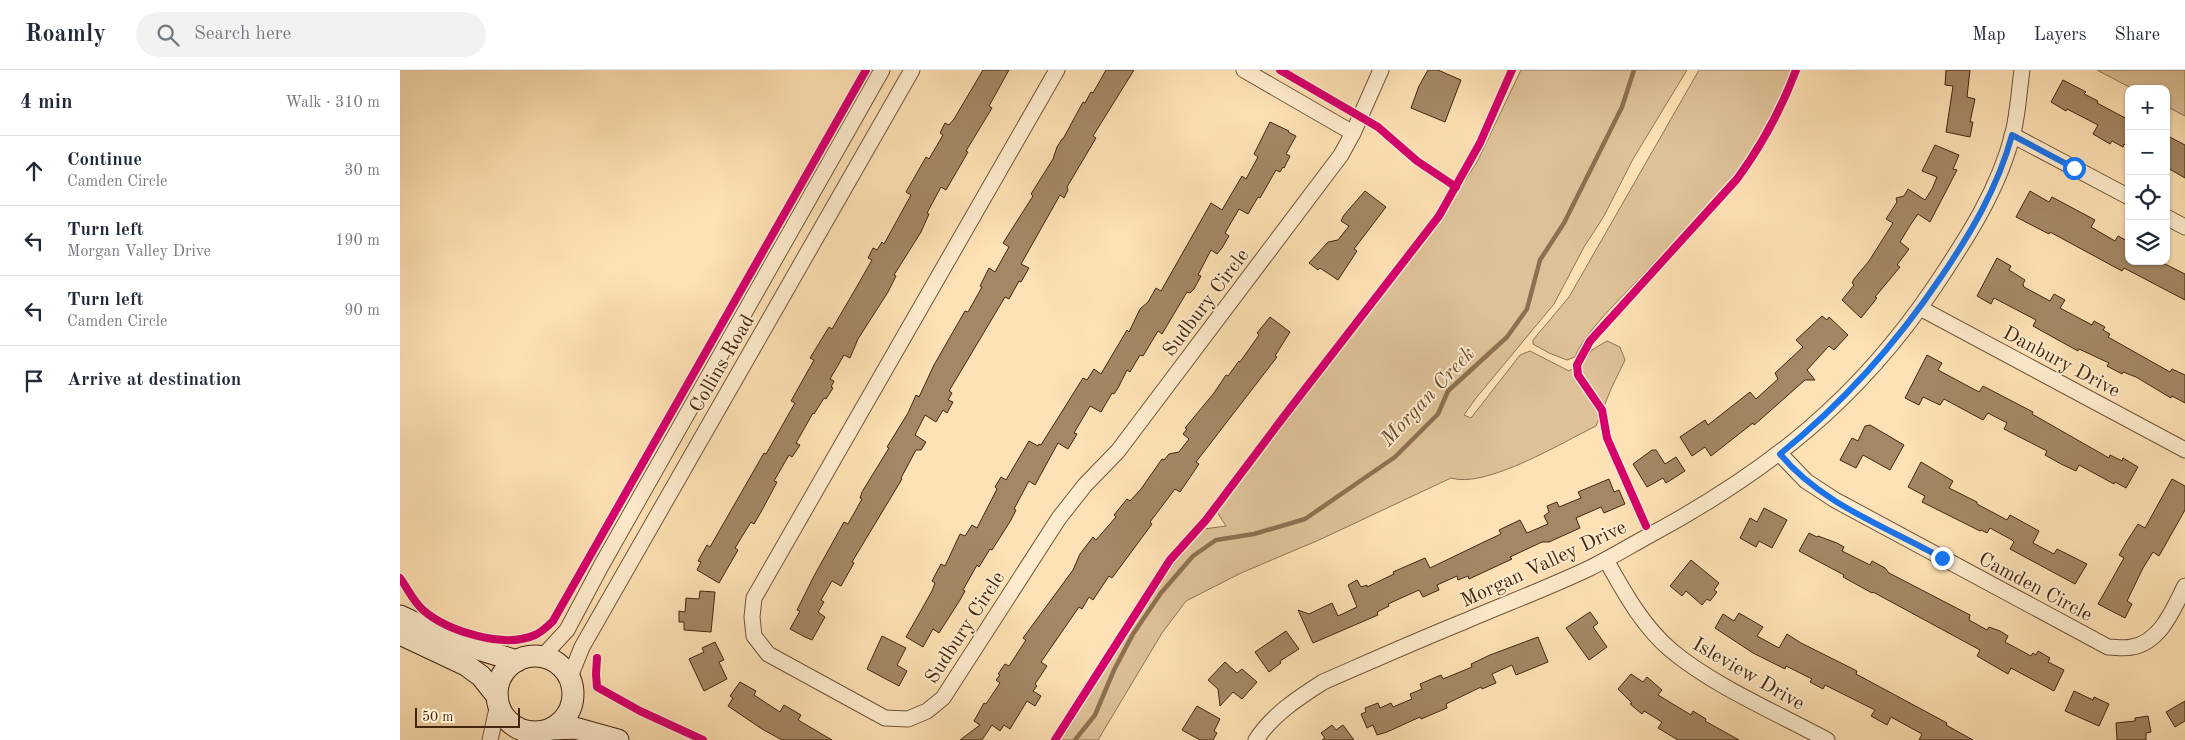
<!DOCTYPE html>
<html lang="en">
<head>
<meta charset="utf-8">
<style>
	:root { --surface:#fff; --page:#f2f2f3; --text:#1f2937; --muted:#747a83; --line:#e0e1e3 }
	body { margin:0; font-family:"Old Standard TT",serif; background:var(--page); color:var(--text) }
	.controls { position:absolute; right:15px; top:15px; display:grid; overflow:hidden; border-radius:10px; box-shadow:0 1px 4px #0004 }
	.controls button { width:45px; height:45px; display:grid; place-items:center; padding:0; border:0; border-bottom:1px solid var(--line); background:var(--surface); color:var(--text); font:25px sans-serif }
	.scale { position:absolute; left:15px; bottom:12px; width:105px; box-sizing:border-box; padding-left:5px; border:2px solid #44260f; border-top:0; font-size:14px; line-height:18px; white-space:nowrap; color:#44260f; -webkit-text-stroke:4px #feecce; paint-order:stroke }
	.stop { position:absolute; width:15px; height:15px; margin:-11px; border:4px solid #1a73e8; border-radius:50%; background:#fff }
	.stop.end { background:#1a73e8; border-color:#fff; box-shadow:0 1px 5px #0008 }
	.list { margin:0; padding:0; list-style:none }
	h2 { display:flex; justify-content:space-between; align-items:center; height:65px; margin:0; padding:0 20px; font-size:21px }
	h2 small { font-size:16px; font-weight:400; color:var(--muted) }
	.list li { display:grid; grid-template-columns:32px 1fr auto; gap:15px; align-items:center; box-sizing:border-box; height:70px; padding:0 20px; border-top:1px solid var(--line) }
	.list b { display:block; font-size:19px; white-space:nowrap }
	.list p { margin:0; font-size:16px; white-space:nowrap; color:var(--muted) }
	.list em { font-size:16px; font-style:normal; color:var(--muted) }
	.icon { flex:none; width:28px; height:28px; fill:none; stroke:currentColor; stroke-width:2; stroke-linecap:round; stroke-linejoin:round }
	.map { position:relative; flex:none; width:1785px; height:670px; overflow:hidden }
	header { display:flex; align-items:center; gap:30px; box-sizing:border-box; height:70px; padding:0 25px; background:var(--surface); border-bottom:1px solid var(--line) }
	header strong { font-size:24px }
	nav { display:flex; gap:28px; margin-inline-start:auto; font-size:18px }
	.search { width:350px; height:45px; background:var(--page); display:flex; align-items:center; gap:12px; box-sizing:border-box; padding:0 18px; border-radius:28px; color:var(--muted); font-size:19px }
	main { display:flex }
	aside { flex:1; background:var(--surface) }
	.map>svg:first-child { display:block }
</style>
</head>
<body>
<header>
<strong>Roamly</strong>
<div class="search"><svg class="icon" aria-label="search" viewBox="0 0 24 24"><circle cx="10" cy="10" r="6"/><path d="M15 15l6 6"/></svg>Search here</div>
<nav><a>Map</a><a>Layers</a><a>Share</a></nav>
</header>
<main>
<aside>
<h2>4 min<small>Walk · 310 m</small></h2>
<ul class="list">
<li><svg class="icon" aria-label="ahead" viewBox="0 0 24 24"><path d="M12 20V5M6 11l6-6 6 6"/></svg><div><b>Continue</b><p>Camden Circle</p></div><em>30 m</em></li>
<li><svg class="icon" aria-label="left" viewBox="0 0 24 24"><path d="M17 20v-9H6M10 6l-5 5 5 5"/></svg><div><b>Turn left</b><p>Morgan Valley Drive</p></div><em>190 m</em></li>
<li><svg class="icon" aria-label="left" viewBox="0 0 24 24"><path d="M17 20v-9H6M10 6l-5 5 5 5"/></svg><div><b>Turn left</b><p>Camden Circle</p></div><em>90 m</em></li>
<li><svg class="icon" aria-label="arrive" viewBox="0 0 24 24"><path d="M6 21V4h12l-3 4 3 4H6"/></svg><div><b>Arrive at destination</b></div></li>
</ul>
</aside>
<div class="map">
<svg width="1785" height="670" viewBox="0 0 1785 670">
	<rect width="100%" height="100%" fill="#fee1b4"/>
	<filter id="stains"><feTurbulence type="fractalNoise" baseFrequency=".004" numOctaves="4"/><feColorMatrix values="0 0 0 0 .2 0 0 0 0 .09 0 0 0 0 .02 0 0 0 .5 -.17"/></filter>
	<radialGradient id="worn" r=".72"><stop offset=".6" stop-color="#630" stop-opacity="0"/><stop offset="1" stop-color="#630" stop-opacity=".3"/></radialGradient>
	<!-- green -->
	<g fill="#dec198" stroke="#917454">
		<path d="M1121,0H1287L1233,89L1204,146L1184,177L1154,234L1076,328L1064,345L1071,348L1120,285L1130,281L1169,301L1182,293L1192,280L1207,271L1220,277L1225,290L1211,319L1196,356C1163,372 1086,419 1051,408L919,470L841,503L786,531L762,563L698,670H661L765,504L804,459L826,456L817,442L1028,167L1077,92Z"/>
		<path d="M1299,0H1391C1380,27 1369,54 1353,79C1323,123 1284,160 1248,199C1227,223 1187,258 1175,287L1167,290L1149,283L1133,274V270L1169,227Z"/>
		<path d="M1697,0H1785V46L1766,36V19H1733Z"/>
	</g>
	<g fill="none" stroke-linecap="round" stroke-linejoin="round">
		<!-- stream -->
		<path stroke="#8e7050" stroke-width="4.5" d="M675,670L695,645L714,600L733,564L761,523L793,486L816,470L854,464L905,449L995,387L1038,344L1048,321L1107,267L1127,239L1140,190L1164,153L1222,37L1234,0"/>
	</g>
	<!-- building -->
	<g fill="#a58765" stroke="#44260f">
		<path d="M583,0H609L589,36L592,38L566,81L568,82L546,120L541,117L527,143L529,144L521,162L494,205L496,206L488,222L458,269L450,288L444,285L430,309L434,311L431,317L433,318L426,329L424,328L414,344L413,343L396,373L400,375L392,387L389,385L374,411L377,412L361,442L354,454L351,452L335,478L338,480L319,513L297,500L301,492L298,491L307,475L310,477L364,383L366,384L395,333L391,331L414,290L410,288L429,257L432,259L456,218L472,190L468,188L473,178L477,180L482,172L484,174L511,125L506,122L526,87L529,89L543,65L540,63L545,53L549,55L554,49Z"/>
		<path d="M706,0H734L693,66L696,68L667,117L668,120L664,128L660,125L621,194L629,198L621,212L619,211L609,229L605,227L549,321L552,323L548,330L553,332L547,343L543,340L536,352L525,345L515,365L526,372L521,380H516L501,408L502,409L452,492L454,493L441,516L432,511L421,530L424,532L418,542L425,547L412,570L405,567L390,559L400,541L397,540L414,506L444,452L448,454L462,429L460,428L462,422L489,378L487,377L508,343L516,325L519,327L534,295L565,241L568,242L582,217L580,216L589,198L595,202L609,177L603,173L633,126L631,124L653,89L657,77L662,69H663L683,32L685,33L691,22L693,23Z"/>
		<path d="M1028,0H1038L1061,10L1045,52L1011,38L1019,16Z"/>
		<path d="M1546,0H1570L1567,27L1575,29L1570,52H1573L1570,67L1546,62L1553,16L1545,15Z"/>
		<path d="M1663,10L1686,22L1684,24L1698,31L1697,33L1729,50V77L1724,74L1723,77L1712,71L1710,74L1693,64L1698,55L1667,39L1666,41L1651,32Z"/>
		<path d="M870,52L889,61L888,62L896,66L886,84L890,86L884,98L883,97L880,102L876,100L860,128L858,127L848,144L839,139L825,163L829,166L822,178L817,184L811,180L798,205L801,206L794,219L790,223L787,222L762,264L758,261L743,286L740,285L730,302L727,300L718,318L714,324L712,323L701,342L690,336L674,363L677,364L668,379L658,373L635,415L629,411L614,439L616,440L611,450L592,480L590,479L579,497L577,495L563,520L565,521L560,530L539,563L533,559L523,577L506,567L532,521L535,513L532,511L541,494L545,496L560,464L565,466L572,455L577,458L597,419L595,417L601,407L606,410L629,371L638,376L639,374L641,375L683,308L687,310L694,299L701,304L727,260L729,262L740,239L748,232L756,218L761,221L811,133L822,140L842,106L846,109L858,87L854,84Z"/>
		<path d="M1766,65L1785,75V108L1766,97Z"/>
		<path d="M1535,75L1559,85L1553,99L1557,100L1530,152L1518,144L1511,154L1500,172L1509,179L1497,195L1500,197L1475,227L1477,228L1461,248L1442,230L1454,215L1452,213L1454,209L1469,191L1493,153L1486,149L1497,132L1496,128L1504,126L1508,119L1525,130L1532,119L1537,107L1522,101Z"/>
		<path d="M965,121L986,137L954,179L957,181L938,210L920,198L918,200L909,193L928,172L938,170L949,156L941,151L944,145Z"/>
		<path d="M1630,121L1649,132L1652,127L1695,150L1691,157L1715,171L1718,166L1729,172V191H1759L1785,204V230L1724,198L1722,201L1650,162L1649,164L1616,147Z"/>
		<path d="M1597,188L1611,196L1609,200L1625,210L1623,214L1624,217L1650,231L1654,224L1665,230L1660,238L1692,255L1694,251L1705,257L1703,260L1710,264L1708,267L1770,302L1772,299L1785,305V333L1772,326L1771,328L1736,307L1723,302L1722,304L1707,296L1709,293L1679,279L1678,281L1640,260L1633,256L1636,250L1594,228L1591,234L1577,226Z"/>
		<path d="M1422,246L1427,250L1429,247L1448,265L1434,280L1429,276L1407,300L1415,310H1405L1361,349L1354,355L1353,353L1311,386L1305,377L1292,386L1280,367L1305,350L1308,355L1350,322L1356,329L1378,309L1375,303L1403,277L1396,270Z"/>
		<path d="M870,247L890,262L875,286L877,287L796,392L799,394L780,422L775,419L750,452L752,454L712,508L709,506L693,530L689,527L682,539L679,537L641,592L647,596L635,614L637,616L633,621L641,626L635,636L627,631L610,659L604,655L600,661L592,655L582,670H560L580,655L574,651L584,633L586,634L600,613L596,610L600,605L598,604L605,594L609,596L626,570L623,568L673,500L680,484L693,467L696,470L716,447L714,445L727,429L730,431L741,419L762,389L764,390L769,384L779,382L789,369L783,364L787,359L785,358L814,323L826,305L828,306L839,291L840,292L859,265L857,263Z"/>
		<path d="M1527,285L1542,293L1538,300L1579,322L1583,316L1633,342L1632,344L1709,388L1710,385L1722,391L1723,388L1738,397L1726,418L1715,412L1714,414L1679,395L1676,401L1661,394L1645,385L1647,381L1604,359L1607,353L1588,343L1583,350L1544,329L1540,335L1523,327L1519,335L1505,328Z"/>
		<path d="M1470,355L1504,375L1490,400L1463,385L1456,398L1440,390L1452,368L1458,371L1465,356Z"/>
		<path d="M1252,380H1256L1265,394L1276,387L1285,401L1266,413L1263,408L1247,417L1233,394Z"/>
		<path d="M1521,392L1553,411L1549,418L1577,432V434L1607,450L1610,445L1639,461L1633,473L1654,484L1657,479L1687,494L1675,514L1610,479L1614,472L1612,470L1590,458L1587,463L1581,460L1580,461L1522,432L1525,426L1508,417Z"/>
		<path d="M1209,409L1214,422L1219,420L1225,434L1204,443L1201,437L1176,448L1180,458L1149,472H1142L1110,487L1112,489L1069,509L1068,506L1058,510L1057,506L1037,515L1039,520L1023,527L1019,520L988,534L989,536L977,542L978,545L913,573L898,540L909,544L932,533L938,546L957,537L948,515L957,510L961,517L967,515V517L994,504L993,502L1025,488L1030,498L1086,471L1101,464L1099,460L1120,450L1127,463L1148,454L1144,446L1149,442L1147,436L1157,432L1159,437L1181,428L1178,422Z"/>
		<path d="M1772,409L1785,416V440L1759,486L1753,482L1743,498L1727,531L1732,534L1725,548L1698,534L1724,488L1719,485L1727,471L1738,454L1745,458Z"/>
		<path d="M1364,438L1387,450L1372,478L1359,471L1356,477L1340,468L1350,448L1357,452Z"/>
		<path d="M1409,463L1417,467L1418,466L1437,473L1444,477L1442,481L1470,495L1472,491L1485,498L1489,503L1570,545L1569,550L1587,560L1589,557L1600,561L1608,566L1605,572L1631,586L1633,583L1636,585L1638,581L1650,588L1648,592L1664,600L1654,621L1611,598L1608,604L1577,586L1580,580L1473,522L1472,523L1443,507L1444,505L1399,481Z"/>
		<path d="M1291,490L1319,513L1314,520L1317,522L1310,531L1307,529L1302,535L1286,521L1282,526L1270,516Z"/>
		<path d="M300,521L315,522L311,562L284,560V552H279V541L285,542L286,528L299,529Z"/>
		<path d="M1190,542L1198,553L1193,557L1207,577L1189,590L1166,558Z"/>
		<path d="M1339,543L1363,557L1357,566L1379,578L1387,564L1401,573L1457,601L1456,604L1547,653L1546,655L1573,670H1519L1522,664L1491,647L1487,655L1471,646L1475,640L1425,615L1423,619L1410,612L1412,609L1386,596L1385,599L1353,583L1315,558L1323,544L1334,551Z"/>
		<path d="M886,561L899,579L880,591L881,593L869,602L855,582Z"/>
		<path d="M482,566L506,578L497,595L507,601L499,616L467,599Z"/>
		<path d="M1138,567L1148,592L1116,605L1112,595L1092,604L1096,613L1082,619L1081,617L1046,634L1047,638L1021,649L1020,647L987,662L977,665L973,655L967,658L961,644L966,642L965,638L978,633L980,638L991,633L993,637L1012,629L1010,624L1022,619L1020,614L1041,605L1043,609L1072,597L1071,594L1090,585Z"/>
		<path d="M315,572L324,590L319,592L327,609L304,621L289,589L304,582L302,578Z"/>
		<path d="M825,592L837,603L842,599L857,612L842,629L833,622L820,636L818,619L808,610Z"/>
		<path d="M1231,604L1243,612L1247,607L1262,620L1258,625L1291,645L1293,641L1306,649L1305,651L1339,670H1278L1258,658L1262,652L1244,641L1242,644L1230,634L1232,633L1218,619Z"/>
		<path d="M340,612L356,621L354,625L380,642L384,635L401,645L398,650L432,670H382L362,659L328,636L333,628L330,626Z"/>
		<path d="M1674,621L1693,630L1694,627L1709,634L1699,656L1665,641Z"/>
		<path d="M1785,631V651L1775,657L1766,642Z"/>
		<path d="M797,636L820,649L814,661L817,663L813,670H800L782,660Z"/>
		<path d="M1748,646L1751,662L1746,663V670H1717L1716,653L1735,651V648Z"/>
		<path d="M932,655L936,660L943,655L954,670H922L925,668L921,663Z"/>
	</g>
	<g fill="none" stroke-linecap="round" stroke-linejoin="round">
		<defs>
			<g id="street">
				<path d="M657,0L354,528L352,547L354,566L368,584L485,648L508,649L527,641L543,628L659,448L685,415L718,381L941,85L953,63L981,0"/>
				<path d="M844,0L953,63"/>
				<path d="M1612,65L1729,127"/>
				<path d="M1766,147L1785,157"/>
				<path d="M1520,238L1785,380"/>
				<path d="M1380,384L1406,411L1435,430L1708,577C1716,577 1725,579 1732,577C1761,572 1773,539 1785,516"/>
				<path d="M1206,490C1224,522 1243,557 1272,581C1314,616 1379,644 1427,670"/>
				<path d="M143,586L167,560L201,496L482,0"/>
				<path d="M170,607L182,577L512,0"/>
				<path d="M90,670L98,634"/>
				<path d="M126,670L135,663"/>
				<path d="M856,670C872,645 898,628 923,612C969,592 1016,571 1063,552C1105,534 1148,518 1190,498C1210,488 1230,476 1250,465C1369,401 1459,329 1535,216C1567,168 1599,119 1613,63C1618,43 1619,21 1622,0"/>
			</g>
			<g id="secondary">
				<path d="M0,546L55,572L117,591"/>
				<path d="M0,564L66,595L81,606L97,626"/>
				<circle cx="135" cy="624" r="38"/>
				<path d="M152,659L175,658L218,670"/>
			</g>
		</defs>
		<!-- street casing -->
		<use href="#street" stroke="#725538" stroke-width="17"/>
		<!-- secondary casing -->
		<use href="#secondary" stroke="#44260f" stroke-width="23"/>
		<!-- street -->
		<use href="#street" stroke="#feecce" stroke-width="15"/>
		<!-- secondary -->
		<use href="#secondary" stroke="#feecce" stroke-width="21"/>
		<defs>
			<g id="cycleway">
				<path d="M880,0L978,57L1017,91L1056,117"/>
				<path d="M1246,456L1207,368L1202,340L1178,305L1177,295L1190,271L1337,109C1362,75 1381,40 1396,0"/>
				<path d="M0,508C8,519 13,531 23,540C47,561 104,579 135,565C142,562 148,556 153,551L466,0"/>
				<path d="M197,588L196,604L197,617L240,641L303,670"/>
				<path d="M655,670L770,490L806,450L885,345L1039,146L1080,73L1112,0"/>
			</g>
		</defs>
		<!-- cycleway casing -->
		<use href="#cycleway" stroke="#feecce" stroke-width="11"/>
		<!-- cycleway -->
		<use href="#cycleway" stroke="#d6006c" stroke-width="8"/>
	</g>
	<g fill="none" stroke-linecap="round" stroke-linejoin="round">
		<!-- route -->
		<path stroke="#1a73e8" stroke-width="6" d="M1542,488C1487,457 1421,434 1380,384C1443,333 1496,274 1541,207C1571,163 1598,117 1612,65L1674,98"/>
	</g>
	<g text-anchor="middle" stroke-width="4" stroke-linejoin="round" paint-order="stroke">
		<!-- street labels -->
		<g font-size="20" fill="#44260f" stroke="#feecce">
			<text transform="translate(805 232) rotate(-53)" y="7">Sudbury Circle</text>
			<text transform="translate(1662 291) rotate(28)" y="7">Danbury Drive</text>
			<text transform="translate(321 293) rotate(-60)" y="7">Collins Road</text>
			<text transform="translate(1143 493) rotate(-25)" y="7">Morgan Valley Drive</text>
			<text transform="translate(1636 516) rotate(28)" y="7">Camden Circle</text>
			<text transform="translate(564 557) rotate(-57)" y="7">Sudbury Circle</text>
			<text transform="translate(1349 603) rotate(30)" y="7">Isleview Drive</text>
		</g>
		<!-- water labels -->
		<g font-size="21" font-style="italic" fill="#694b30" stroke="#feecce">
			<text transform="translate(1027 326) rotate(-47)" y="7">Morgan Creek</text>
		</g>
	</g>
	<rect width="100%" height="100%" filter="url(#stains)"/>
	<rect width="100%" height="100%" fill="url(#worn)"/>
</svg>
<div class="controls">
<button>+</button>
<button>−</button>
<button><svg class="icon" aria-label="locate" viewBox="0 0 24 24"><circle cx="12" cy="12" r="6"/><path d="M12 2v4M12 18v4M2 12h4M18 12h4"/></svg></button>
<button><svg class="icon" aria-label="layers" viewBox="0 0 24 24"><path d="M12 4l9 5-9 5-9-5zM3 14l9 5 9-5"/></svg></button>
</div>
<div class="scale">50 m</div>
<div class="stop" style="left:1674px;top:98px"></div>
<div class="stop end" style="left:1542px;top:488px"></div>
</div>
</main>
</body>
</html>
